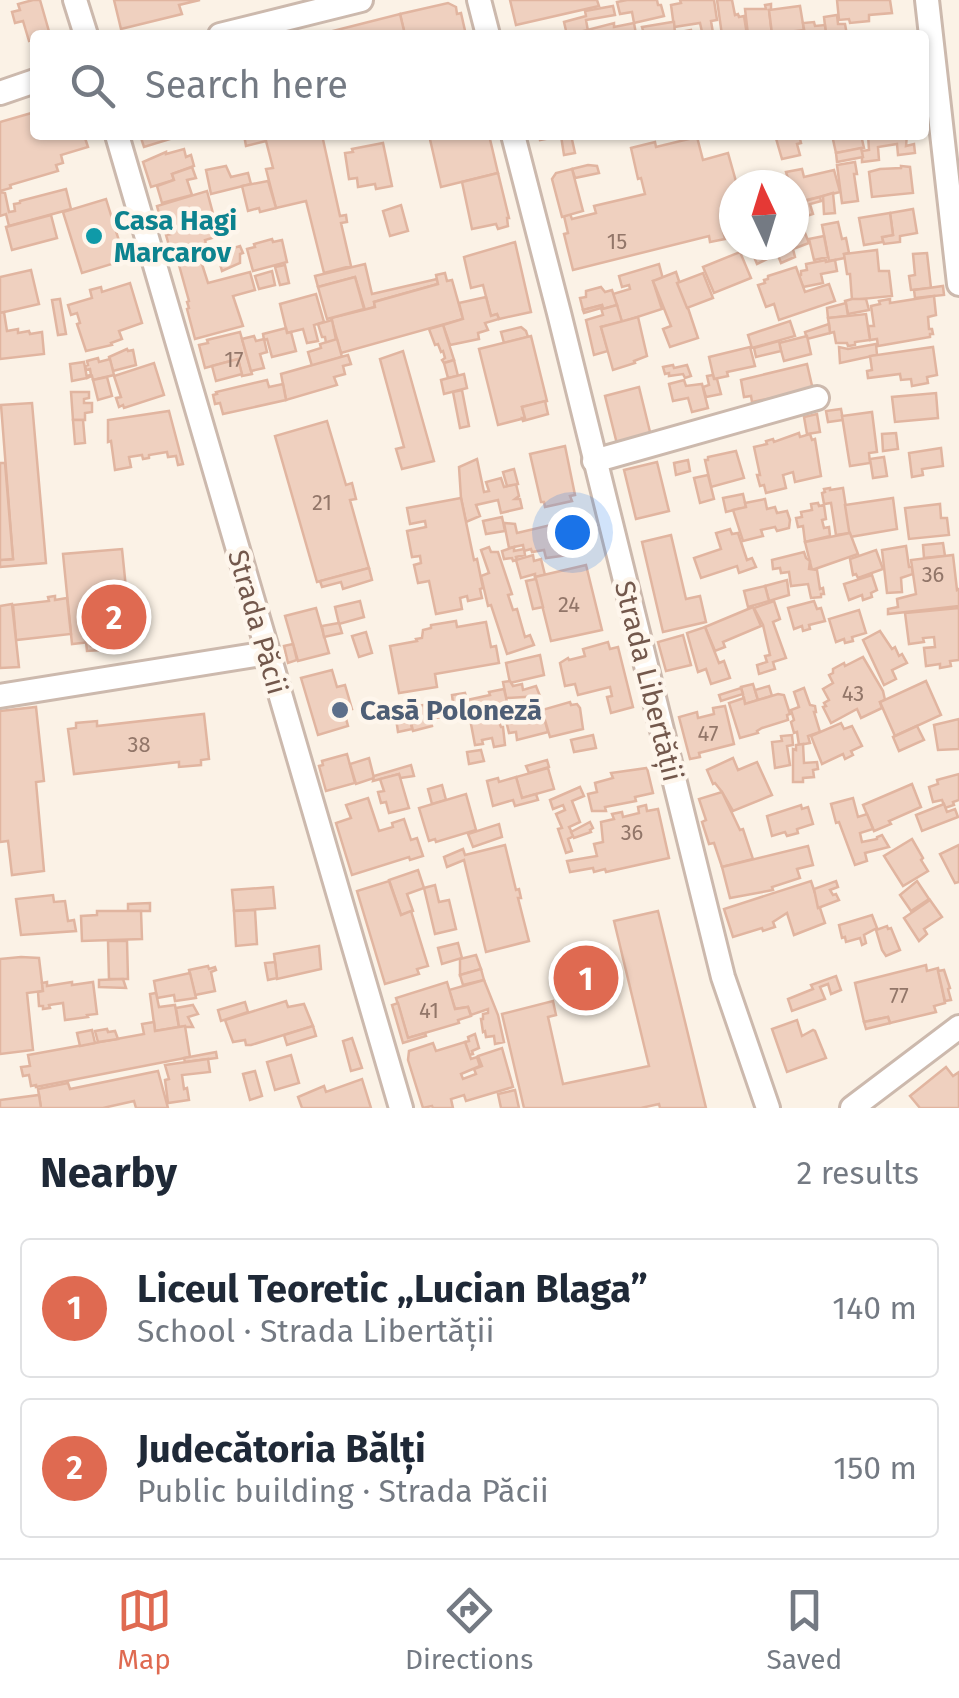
<!DOCTYPE html>
<html lang="en">
<head>
<meta charset="utf-8">
<style>
	:root { --surface:#fff; --page:#f6f6f7; --text:#1f2937; --muted:#747a83; --line:#e0e1e3; --accent:#df6a51 }
	body { margin:0; font-family:"Fira Sans",sans-serif; background:var(--page); color:var(--text) }
	.compass { position:absolute; left:719px; top:170px; width:90px; height:90px; border-radius:50%; background:var(--surface); box-shadow:0 2px 8px #0004; rotate:356deg }
	.you { position:absolute; left:572px; top:532px; width:35px; height:35px; margin:-25px; border:8px solid #fff; border-radius:50%; background:#1a73e8; box-shadow:0 0 0 15px #1a73e833 }
	.badge { display:grid; place-items:center; width:65px; height:65px; border-radius:50%; background:var(--accent); color:#fff; font-size:32px; font-weight:700 }
	.pin { position:absolute; translate:-50% -50%; border:5px solid #fff; box-shadow:0 2px 10px #0006 }
	.list { margin:0; padding:0; list-style:none }
	h2 { display:flex; justify-content:space-between; align-items:center; height:130px; margin:0; padding:0 40px; font-size:42px }
	h2 small { font-size:32px; font-weight:400; color:var(--muted) }
	.list li { display:grid; grid-template-columns:65px 1fr auto; gap:30px; align-items:center; box-sizing:border-box; height:140px; margin:0 20px 20px; padding:0 20px; border:2px solid var(--line); border-radius:10px }
	.list b { display:block; font-size:38px; white-space:nowrap }
	.list p { margin:0; font-size:32px; white-space:nowrap; color:var(--muted) }
	.list em { font-size:32px; font-style:normal; color:var(--muted) }
	.icon { flex:none; width:55px; height:55px; fill:none; stroke:currentColor; stroke-width:2; stroke-linecap:round; stroke-linejoin:round }
	.map { position:relative; flex:none; width:959px; height:1108px; overflow:hidden }
	.search { position:absolute; background:var(--surface); box-shadow:0 2px 8px #0004; left:30px; right:30px; top:30px; height:110px; display:flex; align-items:center; gap:25px; box-sizing:border-box; padding:0 35px; border-radius:10px; color:var(--muted); font-size:38px }
	.sheet { height:450px; background:var(--surface) }
	nav { display:flex; justify-content:space-around; align-items:center; box-sizing:border-box; height:140px; border-top:2px solid var(--line); background:var(--surface); font-size:28px; color:var(--muted) }
	nav a { display:grid; justify-items:center; gap:5px }
	nav .on { color:var(--accent) }
	.map>svg:first-child { display:block }
</style>
</head>
<body>
<div class="map">
<svg width="959" height="1108" viewBox="0 0 959 1108">
	<rect width="100%" height="100%" fill="#fbf2e6"/>
	<!-- building -->
	<g fill="#efd0bf" stroke="#e1b5a0" stroke-width="2.5">
		<path d="M33,0H40L50,35H35V39L29,41L23,21L15,23L12,12L20,10L18,4Z"/>
		<path d="M114,0H200L179,5L182,14L121,29Z"/>
		<path d="M510,0H597L599,6L516,25Z"/>
		<path d="M627,0H657L658,5H661L664,16L634,23L632,12L620,14L617,2Z"/>
		<path d="M680,0H714L717,20L711,21L713,33L717,32L718,35H696L695,33L702,32L700,23L674,27L671,5L681,3Z"/>
		<path d="M717,0H732L735,15L738,14L739,17L744,16L747,35H722Z"/>
		<path d="M837,0H890L892,13L869,15V21L850,23L849,19L839,20Z"/>
		<path d="M448,3L456,7L457,14L461,13L466,35H405L400,14Z"/>
		<path d="M771,4V10H769L772,34L748,35L745,9H766L765,5Z"/>
		<path d="M613,6L615,15L586,20L588,31L567,35L564,22L586,16L585,11Z"/>
		<path d="M800,6L804,30L772,34L769,10Z"/>
		<path d="M400,14L405,35H317Z"/>
		<path d="M837,15L838,24H845L847,35H826L824,17Z"/>
		<path d="M672,22H674L675,33L691,30L692,35H568L614,23V27L634,23L636,34L641,33V35L644,34L642,27Z"/>
		<path d="M814,22L815,26L825,25L826,35H805L803,23Z"/>
		<path d="M35,112V135H84L88,147L61,155L63,163L56,165L58,171L10,185L11,188L0,191V122Z"/>
		<path d="M140,135H183L144,147Z"/>
		<path d="M244,135H322L340,216L346,215L347,222L341,223L351,266L324,273L306,201L276,208L266,169L273,168L266,141L246,146Z"/>
		<path d="M429,135H489L498,173L441,187Z"/>
		<path d="M539,135H571L575,153L564,155L561,136L540,140Z"/>
		<path d="M775,135H799L801,143L797,144L800,155L782,159Z"/>
		<path d="M832,135H861L864,148L836,153Z"/>
		<path d="M868,135H907L906,146L914,144L915,153L898,155L897,144L878,147L879,160L862,162V151L869,150Z"/>
		<path d="M697,137L703,160L728,153L737,185H734V228L723,231L725,239L710,242L709,236L573,270L564,234L568,233L564,216L570,214L572,219L596,213L594,206L645,194L641,178L638,179L631,148L655,142L656,147Z"/>
		<path d="M383,143L392,186L376,189L375,184L358,187L357,178L349,179L345,153L353,152L352,149Z"/>
		<path d="M861,148L863,157L837,162L836,153Z"/>
		<path d="M184,149L186,157L191,155L194,166L172,174L174,180L151,187L143,162L166,152V154Z"/>
		<path d="M855,162L857,174H854L858,201L842,203L837,165Z"/>
		<path d="M588,165L597,166L599,173L575,178L572,169Z"/>
		<path d="M226,166L231,177L248,173L251,184L211,194L206,170Z"/>
		<path d="M901,166L910,167L913,193L872,197L869,172L880,169L901,168Z"/>
		<path d="M192,167L196,178L187,180L192,195L162,203L157,186L174,180L172,174Z"/>
		<path d="M572,169L583,211L562,217L552,179L556,173Z"/>
		<path d="M802,169L804,177L834,170L840,192L794,203V185H790L786,172Z"/>
		<path d="M498,173L509,218H507L508,226L498,229L496,224L472,229L462,182Z"/>
		<path d="M268,181L276,208L260,212L259,208L248,211L242,186Z"/>
		<path d="M66,189L71,209L9,226L6,214L0,216V192L5,193L9,212L15,211L14,204L20,203V201Z"/>
		<path d="M207,191L219,236L205,240L207,247L179,256L173,248L170,249L166,235L171,234L165,215L160,217L157,206Z"/>
		<path d="M833,193L835,213L824,214L823,196Z"/>
		<path d="M820,197L821,201L810,204L813,214L801,218L797,203Z"/>
		<path d="M106,199L125,260L82,273L63,212Z"/>
		<path d="M401,205L408,231L390,236L383,211Z"/>
		<path d="M913,209L917,233L900,236V242L884,244L882,237L893,235L890,213Z"/>
		<path d="M890,213L893,235L882,237L883,242L864,245L859,218Z"/>
		<path d="M51,215L57,238L12,250L6,227Z"/>
		<path d="M838,222L842,239L846,238L849,253L844,254L845,258L829,261L822,225Z"/>
		<path d="M801,223L809,243L793,249L795,257L781,263L774,245H794V226Z"/>
		<path d="M824,236L828,257L814,260L809,239Z"/>
		<path d="M272,239L273,242L282,240L287,262L253,271L247,249L255,247L254,244Z"/>
		<path d="M515,242L531,312L499,319L497,314L491,316L483,285L471,288L464,257Z"/>
		<path d="M755,245H774L777,254L757,264L750,247Z"/>
		<path d="M240,246L243,253L240,254V263L222,271L217,253Z"/>
		<path d="M877,250L879,271H889L892,296L852,300L850,274H847L844,254Z"/>
		<path d="M740,252L751,278L714,293L703,267Z"/>
		<path d="M927,253L931,288L911,290L909,276L915,275L913,254Z"/>
		<path d="M200,258L208,283L250,272L255,290L233,296L243,326L195,339L187,309L189,308L187,302L189,301L179,265Z"/>
		<path d="M826,260V262L835,260L837,271L821,274L823,283L803,287L799,276L801,275V271L807,270L806,264Z"/>
		<path d="M365,264L372,294L437,279L438,284L374,302L375,307L365,310L355,277L318,287L315,276Z"/>
		<path d="M659,264L663,279L653,281L662,309L622,322L613,294L630,289L629,285L622,287L619,276Z"/>
		<path d="M285,265L289,283L280,285L275,267Z"/>
		<path d="M796,267L805,292L829,284L835,301L779,320L774,304L766,307L758,285L765,283L764,280L768,279V276Z"/>
		<path d="M31,270L39,304L0,313V277Z"/>
		<path d="M272,271L275,285L259,289L255,276Z"/>
		<path d="M676,272L698,338L670,347L663,329L671,326L653,281Z"/>
		<path d="M445,273L447,281L452,280L463,319L341,353L331,318L375,307L374,302L438,284L436,275Z"/>
		<path d="M703,273L713,298L687,308L677,283Z"/>
		<path d="M355,277L364,309L327,319L318,287Z"/>
		<path d="M130,283L142,323L119,331L122,339L111,343L112,345L86,351L77,324L80,323L77,313L71,315L68,305L92,298L90,290L101,287L102,292Z"/>
		<path d="M943,286L944,295L915,298L914,290Z"/>
		<path d="M601,287L605,292L612,290L617,305L603,309L602,305L583,310L580,298L586,297V291Z"/>
		<path d="M316,294L324,322L314,325L318,341L307,343L303,329L287,333L280,304Z"/>
		<path d="M934,296L936,315L928,317L929,329H932L933,334H930V337L878,346L877,339L870,340L868,326H874L871,306L880,304L879,301L890,299V303Z"/>
		<path d="M486,297L491,316L497,314L499,319L485,323L488,330L478,333L479,339L450,345L443,325L463,319L459,303Z"/>
		<path d="M60,299L66,334L58,335L52,300Z"/>
		<path d="M852,299H866L869,310L848,314L845,301Z"/>
		<path d="M846,303L848,316L828,318L827,308Z"/>
		<path d="M602,305L603,309L617,305L622,322L601,327L608,351L594,355L586,320L603,315L601,308L584,313L583,310Z"/>
		<path d="M4,312L7,331L18,329V333L29,331L30,334L42,332L44,354L0,359V313Z"/>
		<path d="M866,314L870,340L855,342V345L848,346L847,343H836L834,332L830,333L828,318Z"/>
		<path d="M638,317L647,356L634,361L635,363L613,370L601,327Z"/>
		<path d="M332,320L336,340L326,343L325,337H322L318,324Z"/>
		<path d="M790,321L795,336L752,348L748,335Z"/>
		<path d="M829,324L830,333L807,339L805,332Z"/>
		<path d="M443,325L454,360L444,363L442,360L445,358L443,351L441,352L438,344L435,345L429,329Z"/>
		<path d="M521,327L526,331L528,337L504,343L501,332Z"/>
		<path d="M286,328L287,333L291,332L296,351L272,357L267,339L264,340L263,334Z"/>
		<path d="M240,332L252,374L242,376L238,359L205,368L199,345L208,343L207,340Z"/>
		<path d="M254,336L256,341L264,339L267,352L260,354L264,368L251,371L242,339Z"/>
		<path d="M531,336L547,401L522,407L525,418L498,425L479,349Z"/>
		<path d="M807,336L811,354L784,361L779,343Z"/>
		<path d="M337,339L342,357L312,366L308,352L321,348L320,344Z"/>
		<path d="M779,341L781,351L756,357L754,348Z"/>
		<path d="M876,344L877,355L840,363L839,347L848,349Z"/>
		<path d="M750,347L755,366L727,372L728,376L714,379L709,357Z"/>
		<path d="M933,347L937,375L927,377L928,383L912,386L911,379L901,380L900,374L868,378L867,371L872,370L870,356Z"/>
		<path d="M127,349L128,351L133,350L136,365L113,371L109,357Z"/>
		<path d="M403,351L434,461L402,469L396,449L404,447L380,359Z"/>
		<path d="M348,355L351,364L343,366L345,374L334,377L337,385L286,400L281,374Z"/>
		<path d="M98,358L99,362L110,359L114,375L93,380L92,376L87,378L86,376L91,375L90,369L86,370L85,366L88,365L87,361Z"/>
		<path d="M238,359L242,374L216,381L212,366Z"/>
		<path d="M454,360L458,376L448,378L444,363Z"/>
		<path d="M84,362L87,378L72,381L70,364Z"/>
		<path d="M154,363L164,395L124,408L123,405L119,407L116,398L121,397L114,376Z"/>
		<path d="M807,364L813,390L752,402L751,396L744,397L741,380Z"/>
		<path d="M673,365L674,368L687,365L691,376L685,378L683,374L669,376V373L665,374L663,367Z"/>
		<path d="M464,374L467,388L444,394L441,380Z"/>
		<path d="M713,375L714,379H717L721,394L706,397L703,387L709,385L707,376Z"/>
		<path d="M107,377L112,396L98,400L93,380Z"/>
		<path d="M267,380L269,387L283,384L286,400L223,414L220,403L215,404L213,395L217,394L216,392Z"/>
		<path d="M684,380L686,386L702,384L708,408L692,412L688,398L673,401L669,384Z"/>
		<path d="M639,387L651,436L617,444L605,396Z"/>
		<path d="M462,390L469,426L460,428L453,392Z"/>
		<path d="M71,392H89V398L84,399V403H92V412L85,413V420H73Z"/>
		<path d="M936,393L938,418L895,422L892,397Z"/>
		<path d="M545,401L548,414L523,421L522,418H525L522,407Z"/>
		<path d="M32,403L46,563L0,567V560L13,559L1,405Z"/>
		<path d="M841,409L843,420L828,422L826,411Z"/>
		<path d="M169,411L183,464L178,465L176,456L168,457L167,452L149,455V458L143,459L142,455L129,457L131,467L115,470L111,441L108,442V420Z"/>
		<path d="M872,412L877,452L869,453L870,463L850,466L842,416Z"/>
		<path d="M817,414L820,432L807,434L804,417Z"/>
		<path d="M73,420H83L85,443L75,444Z"/>
		<path d="M327,421L346,485L352,483L356,499L350,500L369,568L317,582L275,436Z"/>
		<path d="M799,433L800,437L810,434L812,440L815,439L821,476L795,482L793,472L783,475L786,488L766,493L764,485L760,486L757,475H760L754,447L767,444L766,441L773,439L774,442Z"/>
		<path d="M896,433L898,449L883,451L882,434Z"/>
		<path d="M565,446L575,495L570,496L572,501L545,507L544,502H541L530,454Z"/>
		<path d="M941,448L943,466L922,469L923,475L912,477L909,453Z"/>
		<path d="M736,451L744,478L711,487L705,460H708V457Z"/>
		<path d="M884,457L887,476L873,478L870,459Z"/>
		<path d="M477,459L484,492L489,491L486,482L501,478L504,487L516,484L519,496L515,499H520L522,508L501,513L498,500L476,505L480,516L466,522L461,498L459,467Z"/>
		<path d="M688,460L690,471L676,475L674,463Z"/>
		<path d="M657,462L669,511L636,519L624,470Z"/>
		<path d="M0,463H5L13,559L0,560Z"/>
		<path d="M514,469L518,484L507,486L503,472Z"/>
		<path d="M708,475L714,499L700,503L694,478Z"/>
		<path d="M830,488V490L843,488L850,533L836,535L831,503L824,504L822,493L825,492L824,489Z"/>
		<path d="M743,494L746,507L726,512L723,498Z"/>
		<path d="M461,498L474,560L477,559L483,588L480,589L482,598L468,601L467,596L460,598L462,609L436,614L429,581L418,583L414,565L421,563L420,556L412,557L407,531L426,527L425,521L410,524L407,508Z"/>
		<path d="M893,498L897,529L850,537L845,505Z"/>
		<path d="M765,499L767,509L775,507L777,513L787,511L790,520L789,528L777,531L775,527L761,530L763,536L743,541L733,510L746,507L745,503Z"/>
		<path d="M818,503L819,506L824,505L826,519L822,520L824,528L829,527L830,536L805,542L803,526L798,527L796,518L802,517L801,512L812,510L811,504Z"/>
		<path d="M940,504L941,518H947L949,535L909,539L905,508Z"/>
		<path d="M502,517L505,531L486,534L483,521Z"/>
		<path d="M568,521L571,533L576,532L578,542L573,543L576,554L546,558L544,550L532,552L531,549L524,551L523,545L509,548L504,523L515,524L517,533Z"/>
		<path d="M730,529L732,534L738,533L747,560L752,558L756,567L739,573L737,566L701,578L694,558L721,549L716,533Z"/>
		<path d="M850,533L858,554L812,570L805,542Z"/>
		<path d="M671,535L686,599L700,596L706,622L663,632L642,542Z"/>
		<path d="M943,543L945,556L924,558L923,545Z"/>
		<path d="M906,546L909,567H912L913,574L901,578L902,592L887,593L882,550Z"/>
		<path d="M489,547L491,552H498L512,594L508,595L513,610L517,609L525,637L530,635L534,645L507,654L491,605L488,606L481,576L489,573L481,550Z"/>
		<path d="M514,547V551L524,549L525,555L516,557L517,560L513,561L512,558L504,559L502,551Z"/>
		<path d="M122,549L131,638L112,640L113,644L91,646L90,642L72,644L63,554Z"/>
		<path d="M876,550L883,569L858,578L856,574L853,575L850,559Z"/>
		<path d="M804,552L806,558L810,561L809,569L817,570L820,589L823,588L824,594H821V597L811,598L808,584L791,586L789,572L781,573L780,568L773,569L772,560Z"/>
		<path d="M533,555L534,561L541,559L545,575L535,577V574L521,578L516,560Z"/>
		<path d="M953,555L957,590L959,589V606L888,614V609L898,607L897,599L916,594L911,560Z"/>
		<path d="M586,565L602,630L551,641L535,577Z"/>
		<path d="M369,568L372,580L343,589L341,582L322,587L320,581Z"/>
		<path d="M872,575L877,590L871,593L872,597L863,600L862,595L849,600L844,584Z"/>
		<path d="M536,579L543,607L533,609L526,581Z"/>
		<path d="M787,580L789,595L769,601L765,586Z"/>
		<path d="M765,586L769,601L748,607L744,591Z"/>
		<path d="M55,596V600L67,598L71,634L16,640L13,605L49,601L48,597Z"/>
		<path d="M360,601L364,617L339,624L335,607Z"/>
		<path d="M774,601L780,619L773,622L786,658L773,662L775,669L759,674L757,665L767,662L765,656L770,655L763,625L754,608Z"/>
		<path d="M814,601L817,609L821,608L825,621L809,625L810,629L803,631L802,626L794,629L788,608Z"/>
		<path d="M12,604L19,667L0,668V606Z"/>
		<path d="M753,607L761,626L723,642L725,647L715,651L705,627Z"/>
		<path d="M316,608L329,653L298,661L285,616Z"/>
		<path d="M959,608V660L950,661L951,666L940,668V664L926,666L924,648L935,647L934,637L923,638L924,642L909,644L905,613Z"/>
		<path d="M859,610L866,633L852,637L853,641L845,643L844,639L836,642L829,619Z"/>
		<path d="M456,621L457,627L486,622L491,647L496,646L499,663L435,674L437,687L399,693L390,646L417,641L416,639L422,638L423,630L431,628V625Z"/>
		<path d="M339,623L342,633L324,637L322,626Z"/>
		<path d="M705,627L719,663L724,661L730,678L711,684L706,669L698,672L687,633Z"/>
		<path d="M880,631L892,649L895,647L899,656L902,654L907,663L892,670L896,679L884,685L863,640Z"/>
		<path d="M366,632L372,653L359,657L352,636Z"/>
		<path d="M683,635L691,665L666,671L658,642Z"/>
		<path d="M117,639L118,649L87,651L86,642H90L91,646L113,644L112,640Z"/>
		<path d="M608,642L610,649L618,647L633,707L611,713L607,697L612,696L610,687L578,695L575,684L565,686L560,663L568,658L569,660L585,656L583,649Z"/>
		<path d="M293,644L297,660L288,663L284,646Z"/>
		<path d="M540,655L544,675L510,683L506,663Z"/>
		<path d="M863,657L883,691L885,700L880,702L882,708L861,718L857,709L831,723L823,707L826,706L824,703L829,700L823,689L833,683L829,675L833,673V669L844,663L845,666Z"/>
		<path d="M332,670L337,687L345,685L352,709L344,711L348,726L318,735L301,678Z"/>
		<path d="M510,681L513,686L522,684L523,690L536,686L540,696L506,698L503,682Z"/>
		<path d="M926,681L941,715L895,736L880,702Z"/>
		<path d="M753,684L758,700L745,704L741,687Z"/>
		<path d="M769,686L772,696L758,700L755,690Z"/>
		<path d="M741,688L743,694L721,701L719,695Z"/>
		<path d="M804,688L810,705L815,706L816,712H814L820,732L808,736L810,743L799,745L797,732L794,733L791,722L794,720L791,710L799,707L794,692Z"/>
		<path d="M504,689L507,702L502,704L505,715L497,717L501,727H503L505,745L494,747L492,738L482,740L483,744L475,745L470,719L467,720L465,713L430,719L428,709L453,703L452,695L465,693L467,700L490,695L489,692Z"/>
		<path d="M778,694L784,695L790,714L787,715L788,720L762,728L757,731L758,733L740,738L729,703L744,698L745,704Z"/>
		<path d="M407,702L412,729L398,732L394,705Z"/>
		<path d="M523,702L526,714L542,710L548,732L517,740L516,732L509,733L503,708Z"/>
		<path d="M570,702L571,705L577,704L580,708L583,729L550,737L542,710Z"/>
		<path d="M427,704L432,726L413,731L408,709Z"/>
		<path d="M725,706L734,744L699,753L700,757L690,759L679,717L697,712L698,718L714,714L713,708Z"/>
		<path d="M36,707L44,781L36,782L44,871L12,875L8,841L0,842V711Z"/>
		<path d="M204,714L209,759L201,760V765L179,767V762L74,774L68,729L76,728V723L97,721V726Z"/>
		<path d="M959,719V749L938,750L934,725Z"/>
		<path d="M841,723L844,729L852,726L862,746L851,751L853,755L845,759L843,754L822,764L811,736Z"/>
		<path d="M917,726L924,740L899,751L893,737Z"/>
		<path d="M593,735L596,748L574,752L571,740Z"/>
		<path d="M792,735L793,745L787,746L790,765L775,768L772,742L782,741L781,736Z"/>
		<path d="M803,744L804,763L817,762L818,769L813,770L814,777L803,778V782H793V749L796,750V745Z"/>
		<path d="M481,750L484,761L469,764L467,752Z"/>
		<path d="M347,754L355,783L326,791L319,766L323,765L322,761Z"/>
		<path d="M369,758L374,778L356,784L350,764Z"/>
		<path d="M733,758L738,770L757,762L772,795L733,811L722,792L715,783L713,784L707,770Z"/>
		<path d="M547,760L549,767L529,773L526,766Z"/>
		<path d="M411,765L414,776L400,778L399,774L373,781L374,776Z"/>
		<path d="M548,768L554,789L522,798L516,777Z"/>
		<path d="M647,768L653,793L635,797L636,801L605,807L606,811H592L588,794L597,792L595,783L613,778L611,773Z"/>
		<path d="M399,774L409,808L389,813L386,802L381,803L378,792L384,791L380,779Z"/>
		<path d="M959,774V800L953,802L954,805L945,808L942,800L933,802L929,787L938,784L937,780Z"/>
		<path d="M516,777L522,798L536,794L538,800L515,806L513,800L493,806L487,781L498,778L499,782Z"/>
		<path d="M912,784L921,807L889,821L891,824L874,831L863,805Z"/>
		<path d="M442,785L446,800L432,804L428,789Z"/>
		<path d="M580,787L584,796L572,801L580,822L569,827L574,836L568,839L572,851L566,853L558,829L562,828L556,814L565,810L563,805L553,809L550,800Z"/>
		<path d="M722,792L740,830L743,829L753,859L722,867L714,843L709,844L702,822L706,820L699,799Z"/>
		<path d="M466,794L476,830L436,842L435,839L429,841L419,808Z"/>
		<path d="M368,798L379,831L393,827L392,823L404,819L411,840L417,838L423,856L410,860L409,857L352,875L336,823L351,818L346,805Z"/>
		<path d="M853,798L858,817L867,814L873,829L860,833L862,842L877,839V837L882,835L889,847L865,853L867,861L855,865L839,822L836,823L831,804Z"/>
		<path d="M944,804L947,812L955,809L958,817L922,831L916,815Z"/>
		<path d="M646,805L647,811L658,809L669,858L606,872L605,869L594,872L593,868L570,872L567,861L597,856L594,844L603,842L601,822L614,819L612,814L622,812L623,817L639,813L638,807Z"/>
		<path d="M801,805L802,809L808,807L813,824L797,829L798,833L787,836L785,832L772,836L767,816Z"/>
		<path d="M590,822L593,828L590,830L591,832L574,838L571,832Z"/>
		<path d="M499,824L502,837L473,847L468,834Z"/>
		<path d="M912,839L923,858L921,860L928,871L903,886L884,856Z"/>
		<path d="M505,845L516,890L519,889L521,898H518L529,941L486,952L464,860L447,867L444,857L463,849L465,855Z"/>
		<path d="M959,845V882L955,883L940,854Z"/>
		<path d="M808,846L813,865L797,869L800,878L772,887L773,890L730,898L722,867Z"/>
		<path d="M418,870L424,888L407,894L413,911L401,915L389,880Z"/>
		<path d="M389,881L401,915L411,911L428,966L417,969L419,974L385,984L357,891Z"/>
		<path d="M811,881L825,923L794,935L787,913L773,922L775,927L763,931L762,928L733,937L724,909Z"/>
		<path d="M836,881L838,887L830,890L833,895L836,894L839,900L818,908L814,889Z"/>
		<path d="M917,881L929,899L911,911L900,895Z"/>
		<path d="M435,885L439,902L449,900L456,929L435,934L424,888Z"/>
		<path d="M273,887L275,908L234,911L232,890Z"/>
		<path d="M53,895L54,902L65,901L68,921L74,920L76,931L21,935L16,899Z"/>
		<path d="M930,900L942,917L924,929L927,934L919,941L904,918Z"/>
		<path d="M150,903V911H128V904Z"/>
		<path d="M255,910L257,944L236,946L234,911Z"/>
		<path d="M97,911H141L142,939L82,941L81,916L97,915Z"/>
		<path d="M658,911L706,1108H660L659,1104L641,1108H524L502,1014L553,1001L556,1015L548,1017L563,1084L649,1066L614,921Z"/>
		<path d="M872,915L877,928L864,935L866,943L862,945L860,938L846,942L845,937L842,938L839,925Z"/>
		<path d="M887,926L888,929L891,928L900,950L886,956L882,950L876,930Z"/>
		<path d="M108,941H127L128,979H109Z"/>
		<path d="M458,943L462,958L442,964L438,948Z"/>
		<path d="M319,946L321,969L277,979L274,954Z"/>
		<path d="M476,955L481,969L460,975V959Z"/>
		<path d="M21,957L39,958L43,991L27,993L33,1050L0,1054V959Z"/>
		<path d="M275,962L277,978L268,980L265,963Z"/>
		<path d="M926,965L927,971L938,968L945,1003L934,1006L936,1012L890,1023L888,1017L864,1022L855,983Z"/>
		<path d="M208,966L209,969L215,967L216,970L211,972L215,991L195,995L189,970Z"/>
		<path d="M481,969L484,980L463,985L460,975Z"/>
		<path d="M944,970L950,988L948,989L951,1000L945,1001L938,971Z"/>
		<path d="M190,973L196,998L175,1001L174,995L157,998L154,981Z"/>
		<path d="M836,976L841,990L831,994L828,984L820,987L825,999L792,1011L788,999L813,989L811,985Z"/>
		<path d="M123,979L126,988L99,987V980Z"/>
		<path d="M484,980L498,1015L504,1042L495,1044L494,1036L486,1037L485,1031L483,1032L481,1019H483V1014L488,1013V1009L471,1015L468,1007L455,1009L449,990Z"/>
		<path d="M47,982V986L72,982V985L93,982L97,1014L87,1015L88,1017L65,1020L63,1003L49,1005L50,1008L43,1009V1006H39L38,992L43,991L42,983Z"/>
		<path d="M447,982L455,1009L468,1007L471,1016L458,1020L459,1023L408,1038L396,998Z"/>
		<path d="M156,993L159,1007L175,1005L179,1027L155,1031L150,994Z"/>
		<path d="M286,1001L288,1007L304,1004L313,1026L251,1045H246L245,1040L233,1042L225,1020Z"/>
		<path d="M245,1002L248,1012L221,1021L218,1010Z"/>
		<path d="M398,1003L408,1038L425,1033L426,1036L403,1043L392,1005Z"/>
		<path d="M193,1005L198,1014L188,1017L193,1027H179L176,1008Z"/>
		<path d="M888,1017L890,1023L866,1029L864,1022Z"/>
		<path d="M797,1020L802,1036L813,1030L815,1031L826,1058L787,1072L772,1029Z"/>
		<path d="M154,1022L155,1031L185,1026L190,1057L36,1087V1085L31,1086L29,1075L23,1076L21,1067L30,1066L28,1055L144,1034L142,1024Z"/>
		<path d="M313,1026L316,1036L287,1045L284,1035Z"/>
		<path d="M107,1029L108,1032L115,1031L118,1039L98,1042L95,1031Z"/>
		<path d="M92,1030L95,1043L80,1046L77,1033Z"/>
		<path d="M475,1034L479,1048L472,1051L473,1054L469,1055L465,1042L469,1041L468,1037Z"/>
		<path d="M352,1038L362,1068L351,1071L343,1041Z"/>
		<path d="M465,1042L471,1059L477,1057L480,1066L461,1074L463,1079L476,1074L474,1069L482,1066L478,1056L502,1048L513,1087L466,1101L464,1095L451,1099L453,1108H433L432,1106L423,1108L408,1060L409,1051L433,1043L436,1051Z"/>
		<path d="M216,1052L217,1058L185,1062L184,1058Z"/>
		<path d="M291,1055L299,1083L275,1090L267,1062Z"/>
		<path d="M208,1059L210,1072L182,1075L184,1089L187,1088L189,1100L168,1103L165,1080L169,1079L165,1065Z"/>
		<path d="M946,1067L953,1076L959,1072V1108H920L910,1096Z"/>
		<path d="M158,1071L168,1108H136L134,1101L103,1108H41L38,1089L68,1083L70,1089Z"/>
		<path d="M255,1071L262,1096L250,1100L243,1074Z"/>
		<path d="M362,1079L371,1108H302L298,1097L324,1086L326,1092Z"/>
		<path d="M515,1090L519,1108H501L498,1094Z"/>
		<path d="M39,1095L41,1108H0V1100Z"/>
	</g>
	<g fill="none" stroke-linecap="round" stroke-linejoin="round">
		<defs>
			<g id="minor">
				<path d="M75,0L86,35"/>
				<path d="M479,0L488,35"/>
				<path d="M927,0L959,284"/>
				<path d="M220,35L361,0"/>
				<path d="M0,93L35,81"/>
				<path d="M117,135L401,1108"/>
				<path d="M513,135L559,313L723,977L768,1108"/>
				<path d="M594,461L817,398"/>
				<path d="M0,696L268,653"/>
				<path d="M852,1108L959,1027"/>
			</g>
		</defs>
		<!-- minor casing -->
		<use href="#minor" stroke="#ccb9ad" stroke-width="28"/>
		<!-- minor -->
		<use href="#minor" stroke="#fff" stroke-width="22"/>
	</g>
	<!-- markers -->
	<circle fill="#0f9aa8" stroke="#fef6ec" stroke-width="4" cx="94" cy="236" r="10"/>
	<circle fill="#5c6f8a" stroke="#fef6ec" stroke-width="4" cx="340" cy="710" r="10"/>
	<g text-anchor="middle" stroke-width="9" stroke-linejoin="round" paint-order="stroke">
		<!-- number labels -->
		<g font-size="22" fill="#927669">
			<text x="617" y="249">15</text>
			<text x="234" y="367">17</text>
			<text x="322" y="510">21</text>
			<text x="933" y="582">36</text>
			<text x="569" y="612">24</text>
			<text x="853" y="701">43</text>
			<text x="708" y="741">47</text>
			<text x="139" y="752">38</text>
			<text x="632" y="840">36</text>
			<text x="899" y="1003">77</text>
			<text x="429" y="1018">41</text>
		</g>
		<!-- culture labels -->
		<g font-size="28" font-weight="bold" fill="#0d838f" stroke="#fef6ec" text-anchor="start">
			<text x="114" y="230">Casa Hagi<tspan x="114" dy="32">Marcarov</tspan></text>
		</g>
		<!-- street labels -->
		<g font-size="28" fill="#73584c" stroke="#fef6ec">
			<text transform="translate(258 622) rotate(74)" y="10">Strada Păcii</text>
			<text transform="translate(649 681) rotate(76)" y="10">Strada Libertății</text>
		</g>
		<!-- service labels -->
		<g font-size="28" font-weight="bold" fill="#4e5e75" stroke="#fef6ec" text-anchor="start">
			<text x="360" y="720">Casā Polonezā</text>
		</g>
	</g>
</svg>
<svg class="compass" viewBox="-18 -18 36 36"><path d="M0-13l5 13h-10z" fill="#e53935"/><path d="M0 13l5-13h-10z" fill="#747a83"/></svg>
<div class="you"></div>
<div class="pin badge" style="left:586px;top:978px">1</div>
<div class="pin badge" style="left:114px;top:617px">2</div>
<div class="search"><svg class="icon" aria-label="search" viewBox="0 0 24 24"><circle cx="10" cy="10" r="6"/><path d="M15 15l6 6"/></svg>Search here</div>
</div>
<section class="sheet">
<h2>Nearby<small>2 results</small></h2>
<ul class="list">
<li><span class="badge">1</span><div><b>Liceul Teoretic „Lucian Blaga”</b><p>School · Strada Libertății</p></div><em>140 m</em></li>
<li><span class="badge">2</span><div><b>Judecătoria Bălți</b><p>Public building · Strada Păcii</p></div><em>150 m</em></li>
</ul>
</section>
<nav>
<a class="on"><svg class="icon" aria-label="map" viewBox="0 0 24 24"><path d="M3 6l6-2 6 2 6-2v14l-6 2-6-2-6 2zM9 4v14M15 6v14"/></svg>Map</a>
<a><svg class="icon" aria-label="directions" viewBox="0 0 24 24"><path d="M12 3l9 9-9 9-9-9zM9 14v-3h6M13 9l2 2-2 2"/></svg>Directions</a>
<a><svg class="icon" aria-label="saved" viewBox="0 0 24 24"><path d="M7 4h10v16l-5-4-5 4z"/></svg>Saved</a>
</nav>
</body>
</html>
